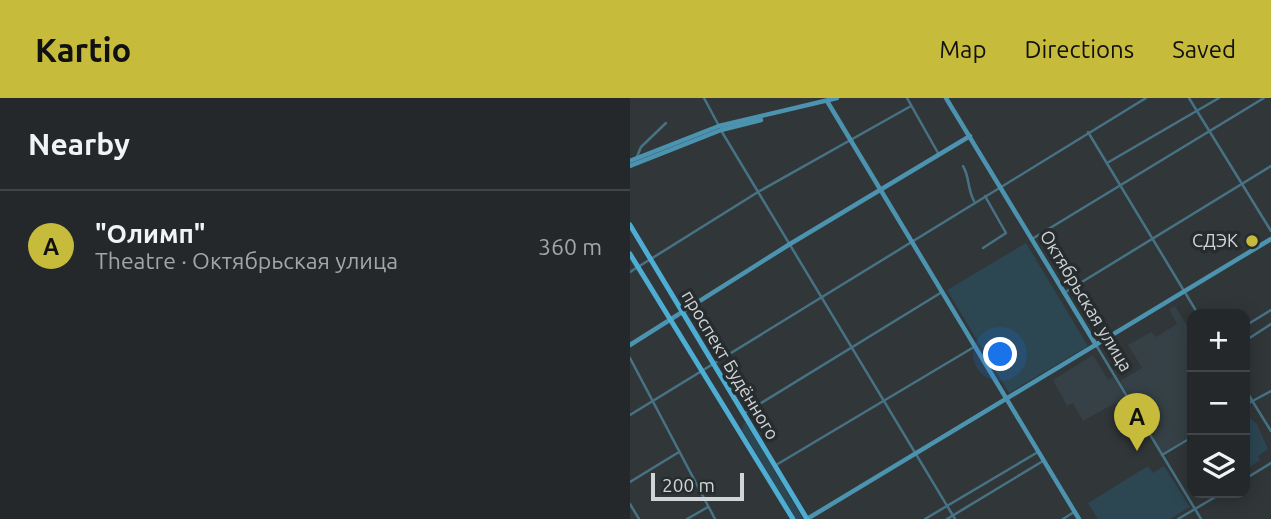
<!DOCTYPE html>
<html lang="en">
<head>
<meta charset="utf-8">
<style>
	:root { --surface:#25282b; --page:#313437; --text:#f1f3f6; --muted:#a3a6a9; --line:#424447; --accent:#c7bb3c }
	body { margin:0; font-family:Ubuntu,sans-serif; background:var(--page); color:var(--text) }
	.controls { position:absolute; right:21px; bottom:21px; display:grid; overflow:hidden; border-radius:14px; box-shadow:0 4px 18px #0003 }
	.controls button { width:63px; height:63px; display:grid; place-items:center; padding:0; border:0; border-bottom:2px solid var(--line); background:var(--surface); color:var(--text); font:35px sans-serif }
	.scale { position:absolute; left:21px; bottom:18px; width:93px; box-sizing:border-box; padding-left:7px; border:4px solid #d2d5d7; border-top:0; font-size:19px; line-height:24px; white-space:nowrap; color:#d2d5d7; -webkit-text-stroke:5px #272c2e; paint-order:stroke }
	.you { position:absolute; left:371px; top:257px; width:24px; height:24px; margin:-18px; border:5px solid #fff; border-radius:50%; background:#1a73e8; box-shadow:0 0 0 10px #1a73e833 }
	.badge { display:grid; place-items:center; width:46px; height:46px; border-radius:50%; background:var(--accent); color:#111; font-size:23px; font-weight:700 }
	.pin { position:absolute; translate:-50% -58px; filter:drop-shadow(0 2px 4px #0008) }
	.pin::after { content:''; position:absolute; top:37px; width:24px; height:21px; background:inherit; clip-path:polygon(0 0,100% 0,50% 100%) }
	.list { margin:0; padding:0; list-style:none }
	h2 { display:flex; justify-content:space-between; align-items:center; height:91px; margin:0; padding:0 28px; font-size:30px }
	h2 small { font-size:23px; font-weight:400; color:var(--muted) }
	.list li { display:grid; grid-template-columns:46px 1fr auto; gap:21px; align-items:center; box-sizing:border-box; height:112px; padding:0 28px; border-top:2px solid var(--line) }
	.list b { display:block; font-size:26px; white-space:nowrap }
	.list p { margin:0; font-size:23px; white-space:nowrap; color:var(--muted) }
	.list em { font-size:23px; font-style:normal; color:var(--muted) }
	.icon { flex:none; width:38px; height:38px; fill:none; stroke:currentColor; stroke-width:2; stroke-linecap:round; stroke-linejoin:round }
	.map { position:relative; flex:none; width:641px; height:421px; overflow:hidden }
	header { display:flex; align-items:center; gap:42px; box-sizing:border-box; height:98px; padding:0 35px; background:var(--accent); color:#111 }
	header strong { font-size:33px }
	nav { display:flex; gap:38px; margin-inline-start:auto; font-size:24px }
	main { display:flex }
	aside { flex:1; background:var(--surface) }
	.map>svg:first-child { display:block }
</style>
</head>
<body>
<header>
<strong>Kartio</strong>
<nav><a>Map</a><a>Directions</a><a>Saved</a></nav>
</header>
<main>
<aside>
<h2>Nearby<small></small></h2>
<ul class="list">
<li><span class="badge">A</span><div><b>&quot;Олимп&quot;</b><p>Theatre · Октябрьская улица</p></div><em>360 m</em></li>
</ul>
</aside>
<div class="map">
<svg width="641" height="421" viewBox="0 0 641 421">
	<rect width="100%" height="100%" fill="#313639"/>
	<!-- built -->
	<g fill="#354146">
		<path d="M545,208L562,236V337L533,355L490,283L512,270L498,247L521,234L526,239L547,226L539,211Z"/>
		<path d="M463,257L478,282L483,279L496,299L453,323L443,305L437,308L423,282Z"/>
	</g>
	<!-- green -->
	<g fill="#2c4652">
		<path d="M396,145L458,248L379,295L317,192Z"/>
		<path d="M615,316L627,326L638,351L628,358L630,362L615,372Z"/>
		<path d="M114,325H116L173,421H166L112,332Z"/>
		<path d="M518,368L523,375L534,368L560,409L540,421H468L458,405Z"/>
	</g>
	<g fill="none" stroke-linecap="round" stroke-linejoin="round">
		<!-- street -->
		<g stroke="#477284" stroke-width="2.5">
			<path d="M74,0L89,28"/>
			<path d="M277,0L308,55"/>
			<path d="M559,0L641,133"/>
			<path d="M92,34L325,421"/>
			<path d="M458,34L568,216"/>
			<path d="M6,61L11,49L36,25"/>
			<path d="M477,65L589,0"/>
			<path d="M333,68C340,80 337,90 344,103"/>
			<path d="M402,141L634,0"/>
			<path d="M353,150L376,135L355,98"/>
			<path d="M0,174L128,94L281,8"/>
			<path d="M434,195L641,68"/>
			<path d="M615,228L641,212"/>
			<path d="M615,243L641,226"/>
			<path d="M466,247L571,421"/>
			<path d="M0,260L85,421"/>
			<path d="M615,291L641,333"/>
			<path d="M615,307L641,293"/>
			<path d="M115,315L312,194"/>
			<path d="M0,317L516,0"/>
			<path d="M532,357L562,339"/>
			<path d="M146,367L344,249"/>
			<path d="M615,381L641,365"/>
			<path d="M0,384L49,354"/>
			<path d="M0,406L9,421"/>
			<path d="M57,421L78,409"/>
			<path d="M295,421L408,354"/>
			<path d="M317,421L413,363"/>
			<path d="M433,421L444,414"/>
			<path d="M548,421L592,395"/>
		</g>
		<!-- secondary -->
		<g stroke="#4c93b0" stroke-width="4.5">
			<path d="M316,0L466,247"/>
			<path d="M197,3L449,421"/>
			<path d="M0,63L89,28L207,0"/>
			<path d="M0,68L91,32L131,22"/>
			<path d="M0,247L160,146L340,38"/>
			<path d="M177,421L641,141"/>
		</g>
		<!-- primary -->
		<g stroke="#4dadd2" stroke-width="5">
			<path d="M0,127L177,421"/>
			<path d="M0,156L163,421"/>
		</g>
	</g>
	<!-- markers -->
	<circle fill="#c7bb3c" stroke="#272c2e" stroke-width="2.5" cx="622" cy="143" r="7"/>
	<g text-anchor="middle" stroke-width="7" stroke-linejoin="round" paint-order="stroke">
		<!-- poi labels -->
		<g font-size="18" fill="#d2d5d7" stroke="#272c2e" text-anchor="end">
			<text x="608" y="149">СДЭК</text>
		</g>
		<!-- street labels -->
		<g font-size="18" fill="#d2d5d7" stroke="#272c2e">
			<text transform="translate(456 203) rotate(59)" y="6">Октябрьская улица</text>
			<text transform="translate(100 267) rotate(59)" y="6">проспект Будённого</text>
		</g>
	</g>
</svg>
<div class="controls">
<button>+</button>
<button>−</button>
<button><svg class="icon" aria-label="layers" viewBox="0 0 24 24"><path d="M12 4l9 5-9 5-9-5zM3 14l9 5 9-5"/></svg></button>
</div>
<div class="scale">200 m</div>
<div class="you"></div>
<div class="pin badge" style="left:507px;top:353px">A</div>
</div>
</main>
</body>
</html>
